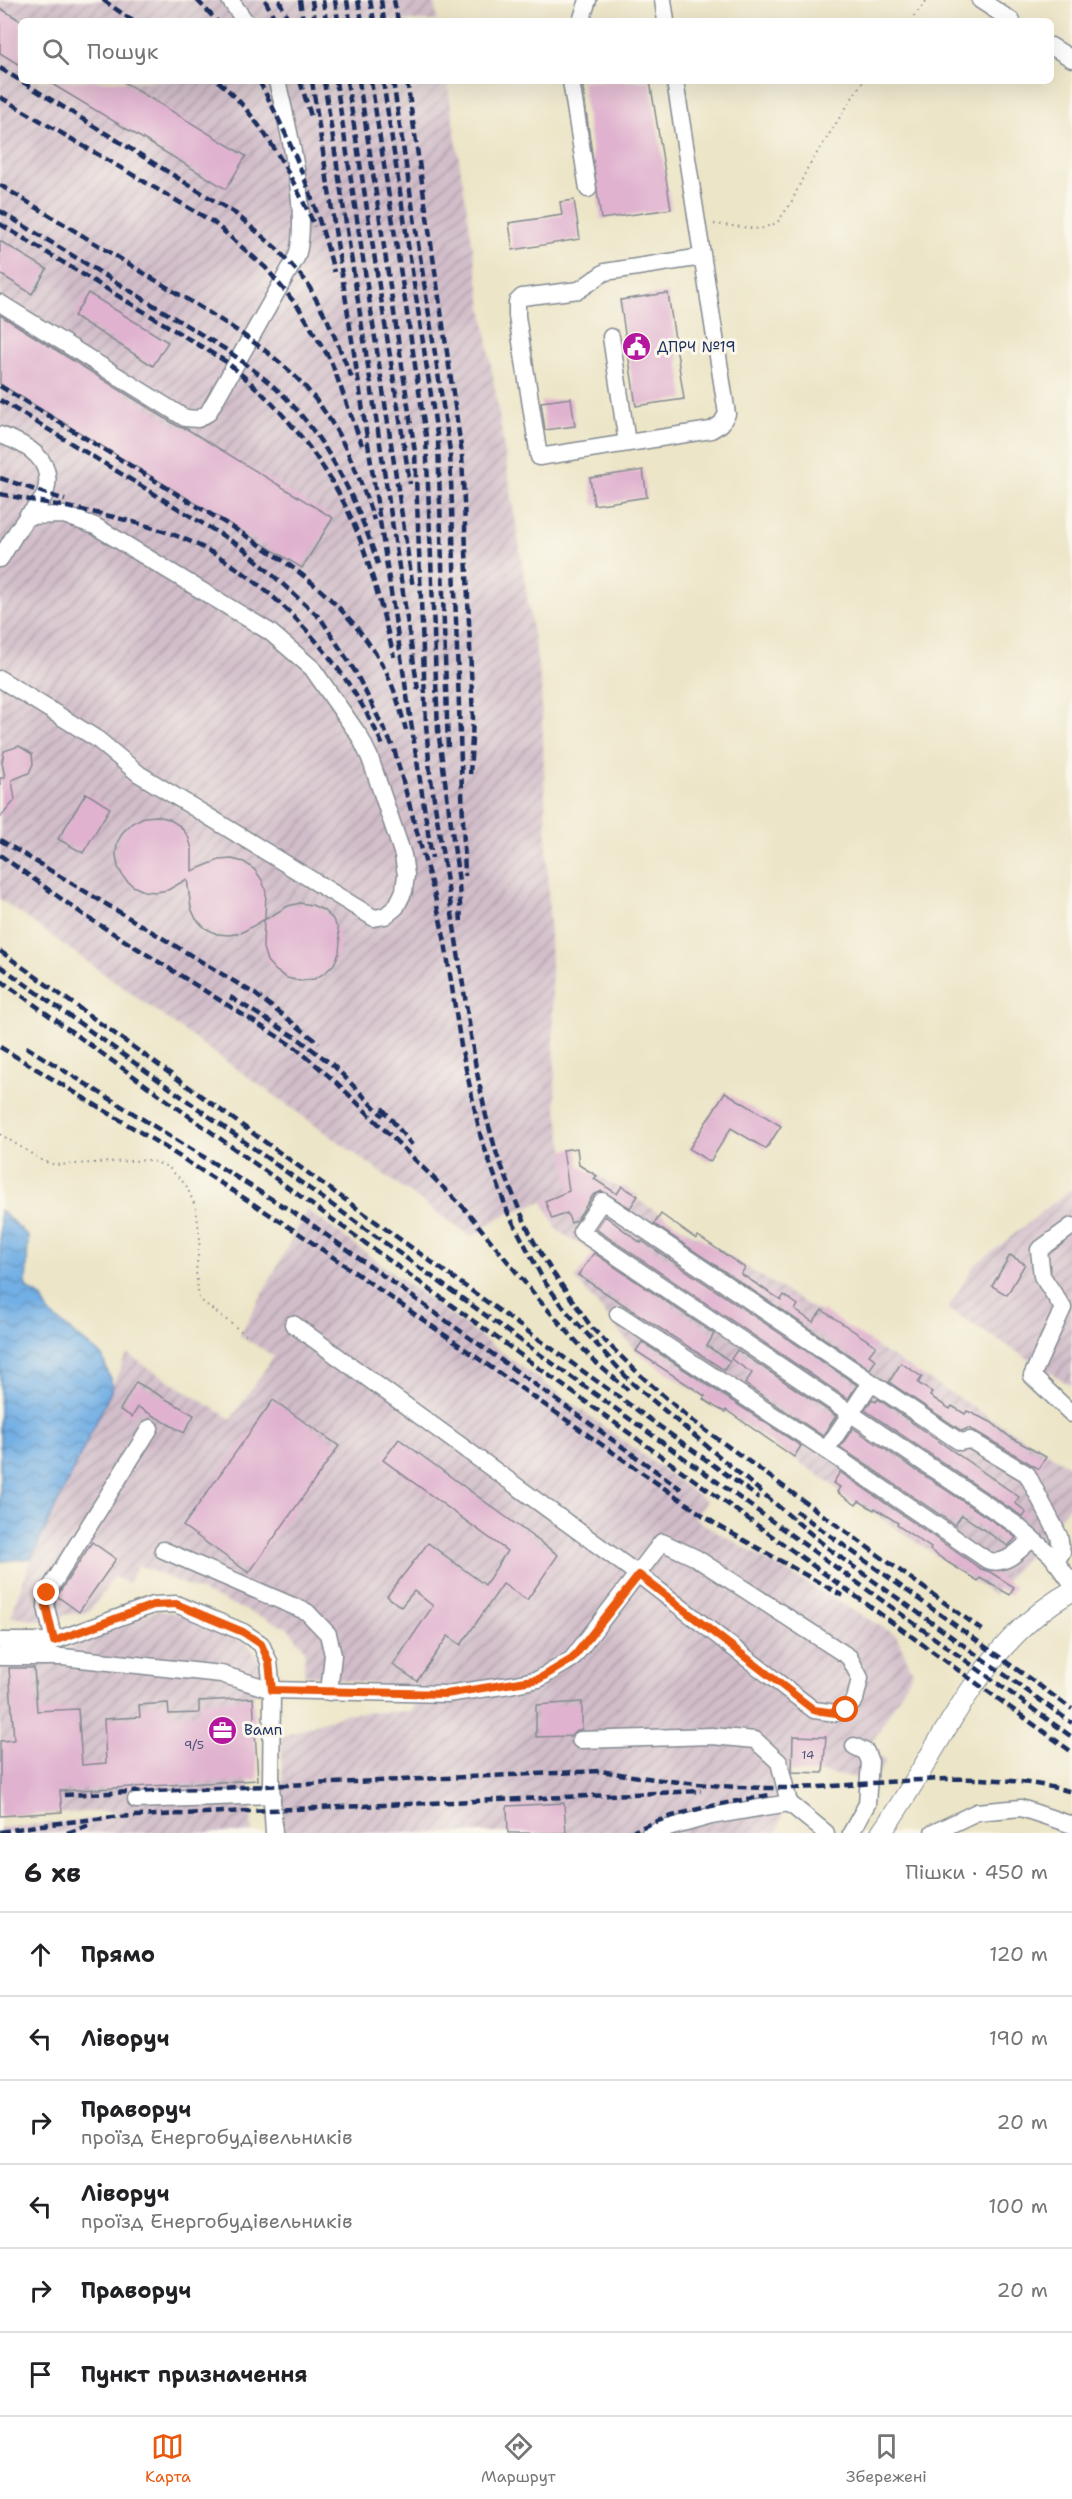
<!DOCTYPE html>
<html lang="uk">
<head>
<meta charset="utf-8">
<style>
	:root { --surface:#fff; --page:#f6f6f6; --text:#202124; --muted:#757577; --line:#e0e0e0; --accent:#ea580c }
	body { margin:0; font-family:"Shantell Sans",sans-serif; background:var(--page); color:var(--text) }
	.stop { position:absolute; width:18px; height:18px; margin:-14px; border:4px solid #ea580c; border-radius:50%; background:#fff }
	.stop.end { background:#ea580c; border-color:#fff; box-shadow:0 2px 6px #0008 }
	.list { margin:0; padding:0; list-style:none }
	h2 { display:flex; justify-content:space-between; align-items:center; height:78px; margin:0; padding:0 24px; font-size:26px }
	h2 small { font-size:20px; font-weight:400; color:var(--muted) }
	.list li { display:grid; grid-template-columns:39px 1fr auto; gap:18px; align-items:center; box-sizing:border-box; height:84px; padding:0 24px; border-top:2px solid var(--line) }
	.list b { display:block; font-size:22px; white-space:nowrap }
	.list p { margin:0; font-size:20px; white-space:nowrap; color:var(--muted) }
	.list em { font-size:20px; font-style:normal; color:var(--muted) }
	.icon { flex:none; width:33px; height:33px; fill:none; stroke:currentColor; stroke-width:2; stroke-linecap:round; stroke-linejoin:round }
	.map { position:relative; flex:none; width:1072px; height:1833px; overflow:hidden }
	.search { position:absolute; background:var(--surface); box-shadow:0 6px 24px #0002; left:18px; right:18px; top:18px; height:66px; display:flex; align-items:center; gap:15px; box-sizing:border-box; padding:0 21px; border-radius:9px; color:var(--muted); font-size:22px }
	.sheet { height:582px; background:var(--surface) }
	nav { display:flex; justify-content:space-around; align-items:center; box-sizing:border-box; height:84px; border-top:2px solid var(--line); background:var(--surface); font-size:16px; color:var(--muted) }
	nav a { display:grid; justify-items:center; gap:3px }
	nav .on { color:var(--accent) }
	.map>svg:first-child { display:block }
</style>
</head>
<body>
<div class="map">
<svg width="1072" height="1833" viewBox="0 0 1072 1833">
	<defs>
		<pattern id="industrial-furrows" width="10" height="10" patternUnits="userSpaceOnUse" patternTransform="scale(1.5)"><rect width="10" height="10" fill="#d1bdc9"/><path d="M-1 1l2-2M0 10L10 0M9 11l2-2" fill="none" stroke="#a99aa6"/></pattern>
		<pattern id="water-waves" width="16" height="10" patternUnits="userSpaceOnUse" patternTransform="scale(1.5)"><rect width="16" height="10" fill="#72afe4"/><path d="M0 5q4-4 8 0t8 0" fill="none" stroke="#5d8fbc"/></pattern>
	</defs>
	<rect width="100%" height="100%" fill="#fbf7ec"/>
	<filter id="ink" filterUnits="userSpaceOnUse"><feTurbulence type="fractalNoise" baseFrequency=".0167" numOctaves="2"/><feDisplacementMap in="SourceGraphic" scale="12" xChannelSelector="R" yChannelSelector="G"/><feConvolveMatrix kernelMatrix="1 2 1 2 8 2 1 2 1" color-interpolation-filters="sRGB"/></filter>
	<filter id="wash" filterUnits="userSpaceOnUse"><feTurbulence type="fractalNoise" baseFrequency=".008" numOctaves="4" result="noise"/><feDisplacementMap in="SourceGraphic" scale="24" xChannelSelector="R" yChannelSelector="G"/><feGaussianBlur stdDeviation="1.35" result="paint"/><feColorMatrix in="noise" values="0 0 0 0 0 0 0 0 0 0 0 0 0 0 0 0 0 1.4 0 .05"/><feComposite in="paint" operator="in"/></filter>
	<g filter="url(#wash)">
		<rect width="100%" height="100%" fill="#ece5c7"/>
		<!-- industrial -->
		<g fill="url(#industrial-furrows)">
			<path d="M0,0H434L437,21H21V81H447L541,685L556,1104L570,1182L594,1173L1072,1468V1503L994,1595L636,1351L575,1278L596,1254L558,1231L542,1201L502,1216L471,1237L0,899Z"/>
			<path d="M1072,1188V1386L948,1309L973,1267Z"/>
			<path d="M307,1210L706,1501L695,1519L896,1635L913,1672L869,1748L886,1761L874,1780L823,1773L790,1772L786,1802L777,1833H284L281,1736L348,1713L412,1711L416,1690L304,1674L305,1649L288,1628L138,1565L128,1583L114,1577L89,1612L64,1615L58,1623L11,1617L31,1558L127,1354L231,1419L274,1356L240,1336Z"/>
			<path d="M156,1610L181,1614L249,1645L262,1666L253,1698L249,1781L252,1833H0V1828L113,1817L112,1811L0,1816V1646L66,1649Z"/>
		</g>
		<!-- water -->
		<path fill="url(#water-waves)" stroke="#466fa1" stroke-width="1.5" d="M0,1210L28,1236L26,1288L41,1297L50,1314L102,1356L113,1387L31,1558L2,1561L0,1560Z"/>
		<g id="blocks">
			<!-- building -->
			<g fill="#e0b2cf">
				<path d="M0,8L21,21V66L0,53Z"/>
				<path d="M47,81H122L246,156L226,189Z"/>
				<path d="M582,81H650L671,209L601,219Z"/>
				<path d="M574,200L580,239L513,250L509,223L562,215L560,202Z"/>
				<path d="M0,241L47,269L32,294L0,274Z"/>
				<path d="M88,293L168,342L153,366L74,316Z"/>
				<path d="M668,293L684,399L636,406L620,300Z"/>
				<path d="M0,315L179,427L187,429L333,518L302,568L0,384Z"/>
				<path d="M571,398L575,426L545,430L541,402Z"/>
				<path d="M643,470L647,497L594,505L590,478Z"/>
				<path d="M19,746L32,754L33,764L29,773L12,780L15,800L0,818V778H5L2,762L4,751Z"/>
				<path d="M86,793L110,808L83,853L58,839Z"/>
				<path d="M157,816L169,819L180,826L188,836L192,849V871L219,860L232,859L244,862L255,870L262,880L266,892L265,919L241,933L229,935L217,934L205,928L196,919L191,908L187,879L168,890L156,892L144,891L133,886L124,878L118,867L116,855L117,843L123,832L132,823L144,817Z"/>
				<path d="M300,903L312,905L323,910L332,918L338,929L340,941L339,953L334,964L325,973L314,979L300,981L287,978L276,971L267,961L263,948L264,920L288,906Z"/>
				<path d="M725,1092L781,1126L766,1149L731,1128L710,1162L689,1149Z"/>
				<path d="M577,1148L579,1165L597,1176L594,1179L617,1194L622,1186L638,1196L630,1208L602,1191L593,1195L576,1221L571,1223L567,1213L552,1219L545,1201L569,1191L563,1150Z"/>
				<path d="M661,1214L696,1239L698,1236L745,1268L741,1274L781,1300L784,1295L798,1305L795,1310L813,1322L822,1310L876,1346L869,1355L876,1360L870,1369L654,1224Z"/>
				<path d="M605,1216L641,1243L642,1241L857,1385L848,1399L603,1234L596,1229Z"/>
				<path d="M594,1253L714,1334L707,1346L730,1361L724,1370L578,1275Z"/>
				<path d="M1010,1255L1025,1264L1007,1295L992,1286Z"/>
				<path d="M642,1342L801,1446L794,1457L726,1410L725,1412L717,1408L703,1399L705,1396L636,1351Z"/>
				<path d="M737,1350L836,1416L823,1436L745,1384L752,1373L731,1359Z"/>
				<path d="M901,1363L922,1377L918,1383L932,1392L930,1396L950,1409L952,1406L965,1414L967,1411L991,1422L1010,1437L1046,1457L1039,1469L975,1431L968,1428L962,1431L889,1382Z"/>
				<path d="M136,1382L194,1415L184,1433L138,1407L132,1417L120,1410Z"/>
				<path d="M872,1399L876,1402L878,1399L1019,1497L1015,1503L1024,1510L1026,1513L1023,1517L865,1410Z"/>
				<path d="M273,1400L339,1446L249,1573L183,1526Z"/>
				<path d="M853,1428L1009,1532L1016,1538L1008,1546L962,1515L955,1525L840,1447Z"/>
				<path d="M399,1439L558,1555L527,1600L503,1584L461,1645L448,1636L417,1681L393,1665L433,1606L414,1591L401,1607L387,1596L428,1543L485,1585L507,1551L383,1460Z"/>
				<path d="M840,1472L981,1569L990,1572L1014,1587L1010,1595L980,1578L978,1581L949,1563L930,1550L931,1548L897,1525L898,1523L875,1508L874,1510L859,1501L856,1505L837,1492L840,1487L833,1483Z"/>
				<path d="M92,1542L116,1559L79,1612L57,1596Z"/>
				<path d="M9,1668H34L37,1711L78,1709L82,1765L106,1763L104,1719L140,1717L139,1705L168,1703L169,1714L199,1713V1701L253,1698L258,1780L60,1791L62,1812L0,1816V1741L14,1740Z"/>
				<path d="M582,1702V1729L575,1731L570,1736L536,1737V1705Z"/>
				<path d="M793,1736L826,1737L823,1773L792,1772Z"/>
				<path d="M564,1803L566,1833H508L507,1806Z"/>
			</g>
		</g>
	</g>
	<g filter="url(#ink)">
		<use href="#blocks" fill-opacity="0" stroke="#848a92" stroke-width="1.5"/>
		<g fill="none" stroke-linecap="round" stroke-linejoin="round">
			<defs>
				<g id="minor">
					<path d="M230,0L245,21"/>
					<path d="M663,0L666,21"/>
					<path d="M980,0L1012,21"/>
					<path d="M581,21L588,0"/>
					<path d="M1051,46L1072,59"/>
					<path d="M571,81L588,189"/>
					<path d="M675,81L727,414L721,424L711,430L539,457L517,316V302L522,297L579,290L605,272L702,257"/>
					<path d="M0,303L185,418L198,419L208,413L297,256C310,213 288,126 277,81"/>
					<path d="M611,337L627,443"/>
					<path d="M0,435C27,444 56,460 45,494C42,503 34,508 28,516C17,529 9,545 0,559"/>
					<path d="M0,679L97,739L139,774L374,918L385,916L396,907L404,891L406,875L403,855L370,758L360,737L312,668L270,632L95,526L64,515L27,516"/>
					<path d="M1072,1226L1039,1250L1042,1276L1063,1308L1032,1376L1072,1414"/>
					<path d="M618,1314L826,1450L987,1560C1006,1567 1019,1550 1032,1539"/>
					<path d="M826,1450L870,1384"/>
					<path d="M163,1550L307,1612L328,1634L333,1655L329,1692"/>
					<path d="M1056,1562L1062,1552L1059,1536L1027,1474L970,1440L960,1442L602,1201L581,1232L1015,1524L1051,1555L1072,1583"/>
					<path d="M0,1641H54L153,1605L176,1604L243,1632L261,1644L269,1662L272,1690L271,1785L274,1833"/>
					<path d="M54,1641L46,1607L47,1593L150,1428"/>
					<path d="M0,1657H62L221,1674L272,1690L446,1694L510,1685L539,1679L572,1659L662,1542L696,1558L849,1657L860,1678L855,1700L846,1710L836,1713L814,1710L639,1575L293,1324"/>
					<path d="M580,1740L712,1736L755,1740L779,1762L789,1803"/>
					<path d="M136,1800L272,1795"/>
					<path d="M650,1833L711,1816L789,1803L826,1833"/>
					<path d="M851,1833L867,1804L870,1762L866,1752L854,1746"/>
					<path d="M933,1833L977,1812L1021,1808L1072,1825"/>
				</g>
				<path id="major" d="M881,1833C940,1751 979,1642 1072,1591"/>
			</defs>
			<!-- minor casing -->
			<use href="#minor" stroke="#848a92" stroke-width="19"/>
			<!-- major casing -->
			<use href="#major" stroke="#848a92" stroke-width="22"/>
			<!-- path -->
			<g stroke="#848a92" stroke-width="2" stroke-dasharray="1.5 4.5" stroke-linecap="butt">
				<path d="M910,21L927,0"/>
				<path d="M714,224L760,229L777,223L791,203L807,169L863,81"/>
				<path d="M0,1134L43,1161L55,1165L150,1160L168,1167L186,1185L196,1208L200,1239L196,1272L199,1299L246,1335"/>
			</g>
			<!-- minor -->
			<use href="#minor" stroke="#fff" stroke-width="16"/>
			<!-- major -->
			<use href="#major" stroke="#fff" stroke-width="20"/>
			<!-- rail -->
			<g stroke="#1b2f5e" stroke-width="4.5" stroke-dasharray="9 4.5" stroke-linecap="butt">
				<path d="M103,0L133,21"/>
				<path d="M197,0L217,21"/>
				<path d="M265,0L276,21"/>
				<path d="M279,0L289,21"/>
				<path d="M300,0L303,21"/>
				<path d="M312,0L315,21"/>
				<path d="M323,0L326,21"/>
				<path d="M335,0L338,21"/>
				<path d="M347,0L350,21"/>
				<path d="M358,0L362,21"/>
				<path d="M370,0L374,21"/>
				<path d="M381,0L384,21"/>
				<path d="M394,0L398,21"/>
				<path d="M0,68L236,214L276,248L306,281L328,321L352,378"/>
				<path d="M218,81C263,119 290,174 315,226"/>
				<path d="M259,81C292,142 317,204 334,272"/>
				<path d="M300,81L311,116"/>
				<path d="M312,81L432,858"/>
				<path d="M324,81L418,690"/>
				<path d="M336,81L413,588"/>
				<path d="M347,81L410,484"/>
				<path d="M359,81L415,452L426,724L430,773L476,1068L486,1116L497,1155L519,1209L533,1240L551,1270L592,1328L639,1374L690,1419L985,1632"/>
				<path d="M371,81L426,436L438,730L459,882L461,925"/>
				<path d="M383,81L438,441L448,749"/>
				<path d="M393,81L450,451L465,876"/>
				<path d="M407,81L462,454L473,719L470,776"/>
				<path d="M0,97L213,222L266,268L299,308L331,361L362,445"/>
				<path d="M0,185C57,220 114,255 170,289C216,317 279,353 312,395C341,430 360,477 374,520"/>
				<path d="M0,211L225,349C246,364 268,380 287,399C331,446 358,503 378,564"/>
				<path d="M0,224L225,361C282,406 331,466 358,534C373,574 384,616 394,657"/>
				<path d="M0,386C58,422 117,457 175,493C253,540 337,584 383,666C394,686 400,708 406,730"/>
				<path d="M0,400L243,548L321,619L356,673L394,749L435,897L445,942L461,1046L481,1138L508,1213L544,1281L567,1312L632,1383L829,1549L1072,1723"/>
				<path d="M0,478L65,500"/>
				<path d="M0,494C59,506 121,515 177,536C264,569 347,663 383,746"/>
				<path d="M0,840L255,994L319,1043"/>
				<path d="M0,855L84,915L296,1048L336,1082L464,1208L539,1300L594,1361L628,1390"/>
				<path d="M0,951L759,1498"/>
				<path d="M0,966L1072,1737"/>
				<path d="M0,980L1072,1752"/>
				<path d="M230,997L300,1040L334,1066L383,1116"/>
				<path d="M0,1047L163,1146L297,1232L717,1525L843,1596"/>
				<path d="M26,1047L304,1219L681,1489"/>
				<path d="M382,1108L412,1145"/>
				<path d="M796,1511L1072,1709"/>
				<path d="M64,1795L601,1771C673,1783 745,1791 818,1787C901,1782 991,1769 1072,1792"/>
				<path d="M0,1832L42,1825L113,1817L701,1791"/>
				<path d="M67,1833L90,1825"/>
				<path d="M630,1833C673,1811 722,1804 769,1795"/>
			</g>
		</g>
	</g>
	<g fill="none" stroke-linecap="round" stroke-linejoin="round" filter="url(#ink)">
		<!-- route -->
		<path stroke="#ea580c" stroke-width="8" d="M47,1593L46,1606L54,1641L153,1605L176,1604L243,1632L261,1644L269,1662L272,1690L446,1694L539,1679L572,1659L639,1575L814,1710L836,1713L846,1710"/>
	</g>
	<!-- icons -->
	<defs>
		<symbol id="civic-disc" viewBox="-11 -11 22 22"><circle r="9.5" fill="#b5179e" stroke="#fbf7ec"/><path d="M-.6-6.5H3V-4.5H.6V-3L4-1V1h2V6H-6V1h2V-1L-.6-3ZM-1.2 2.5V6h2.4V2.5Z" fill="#fff"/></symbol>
		<symbol id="office-disc" viewBox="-11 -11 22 22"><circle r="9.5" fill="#b5179e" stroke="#fbf7ec"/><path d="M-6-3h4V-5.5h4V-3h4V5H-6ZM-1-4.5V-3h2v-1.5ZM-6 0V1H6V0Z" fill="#fff"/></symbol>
	</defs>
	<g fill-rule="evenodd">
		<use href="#civic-disc" x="620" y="330" width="33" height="33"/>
		<use href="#office-disc" x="206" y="1714" width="33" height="33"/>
	</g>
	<g text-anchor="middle" stroke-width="6" stroke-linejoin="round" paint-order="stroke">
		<!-- number labels -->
		<g font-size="12" fill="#4c507a">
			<text x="194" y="1749">9/5</text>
			<text x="808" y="1759">14</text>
		</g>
		<!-- poi labels -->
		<g font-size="15" fill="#1b2f5e" stroke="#fbf7ec" text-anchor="start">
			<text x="657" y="352">ДПРЧ №19</text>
			<text x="244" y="1735">Вамп</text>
		</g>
	</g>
</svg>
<div class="stop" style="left:846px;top:1710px"></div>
<div class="stop end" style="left:47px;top:1593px"></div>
<div class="search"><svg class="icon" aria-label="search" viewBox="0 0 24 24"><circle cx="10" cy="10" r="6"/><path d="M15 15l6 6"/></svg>Пошук</div>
</div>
<section class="sheet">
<h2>6 хв<small>Пішки · 450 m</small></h2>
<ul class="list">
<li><svg class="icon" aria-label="ahead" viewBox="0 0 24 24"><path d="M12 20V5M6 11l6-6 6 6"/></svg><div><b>Прямо</b></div><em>120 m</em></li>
<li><svg class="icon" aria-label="left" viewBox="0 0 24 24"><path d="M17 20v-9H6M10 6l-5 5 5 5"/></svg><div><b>Ліворуч</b></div><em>190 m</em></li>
<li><svg class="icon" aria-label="right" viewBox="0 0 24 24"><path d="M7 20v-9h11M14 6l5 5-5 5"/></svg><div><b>Праворуч</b><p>проїзд Енергобудівельників</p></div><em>20 m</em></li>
<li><svg class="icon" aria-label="left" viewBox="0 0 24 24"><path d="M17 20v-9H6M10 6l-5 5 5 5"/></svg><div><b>Ліворуч</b><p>проїзд Енергобудівельників</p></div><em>100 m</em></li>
<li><svg class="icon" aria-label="right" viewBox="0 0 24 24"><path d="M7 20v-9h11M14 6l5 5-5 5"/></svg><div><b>Праворуч</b></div><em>20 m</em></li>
<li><svg class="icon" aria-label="arrive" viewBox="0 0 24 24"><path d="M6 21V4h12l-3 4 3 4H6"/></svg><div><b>Пункт призначення</b></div></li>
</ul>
</section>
<nav>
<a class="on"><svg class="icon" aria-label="map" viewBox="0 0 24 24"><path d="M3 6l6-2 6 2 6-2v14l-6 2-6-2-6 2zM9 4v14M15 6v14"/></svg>Карта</a>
<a><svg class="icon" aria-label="directions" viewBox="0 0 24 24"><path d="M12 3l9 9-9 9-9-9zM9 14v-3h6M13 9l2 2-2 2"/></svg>Маршрут</a>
<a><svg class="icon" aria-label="saved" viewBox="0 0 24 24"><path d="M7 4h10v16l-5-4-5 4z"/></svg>Збережені</a>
</nav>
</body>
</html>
